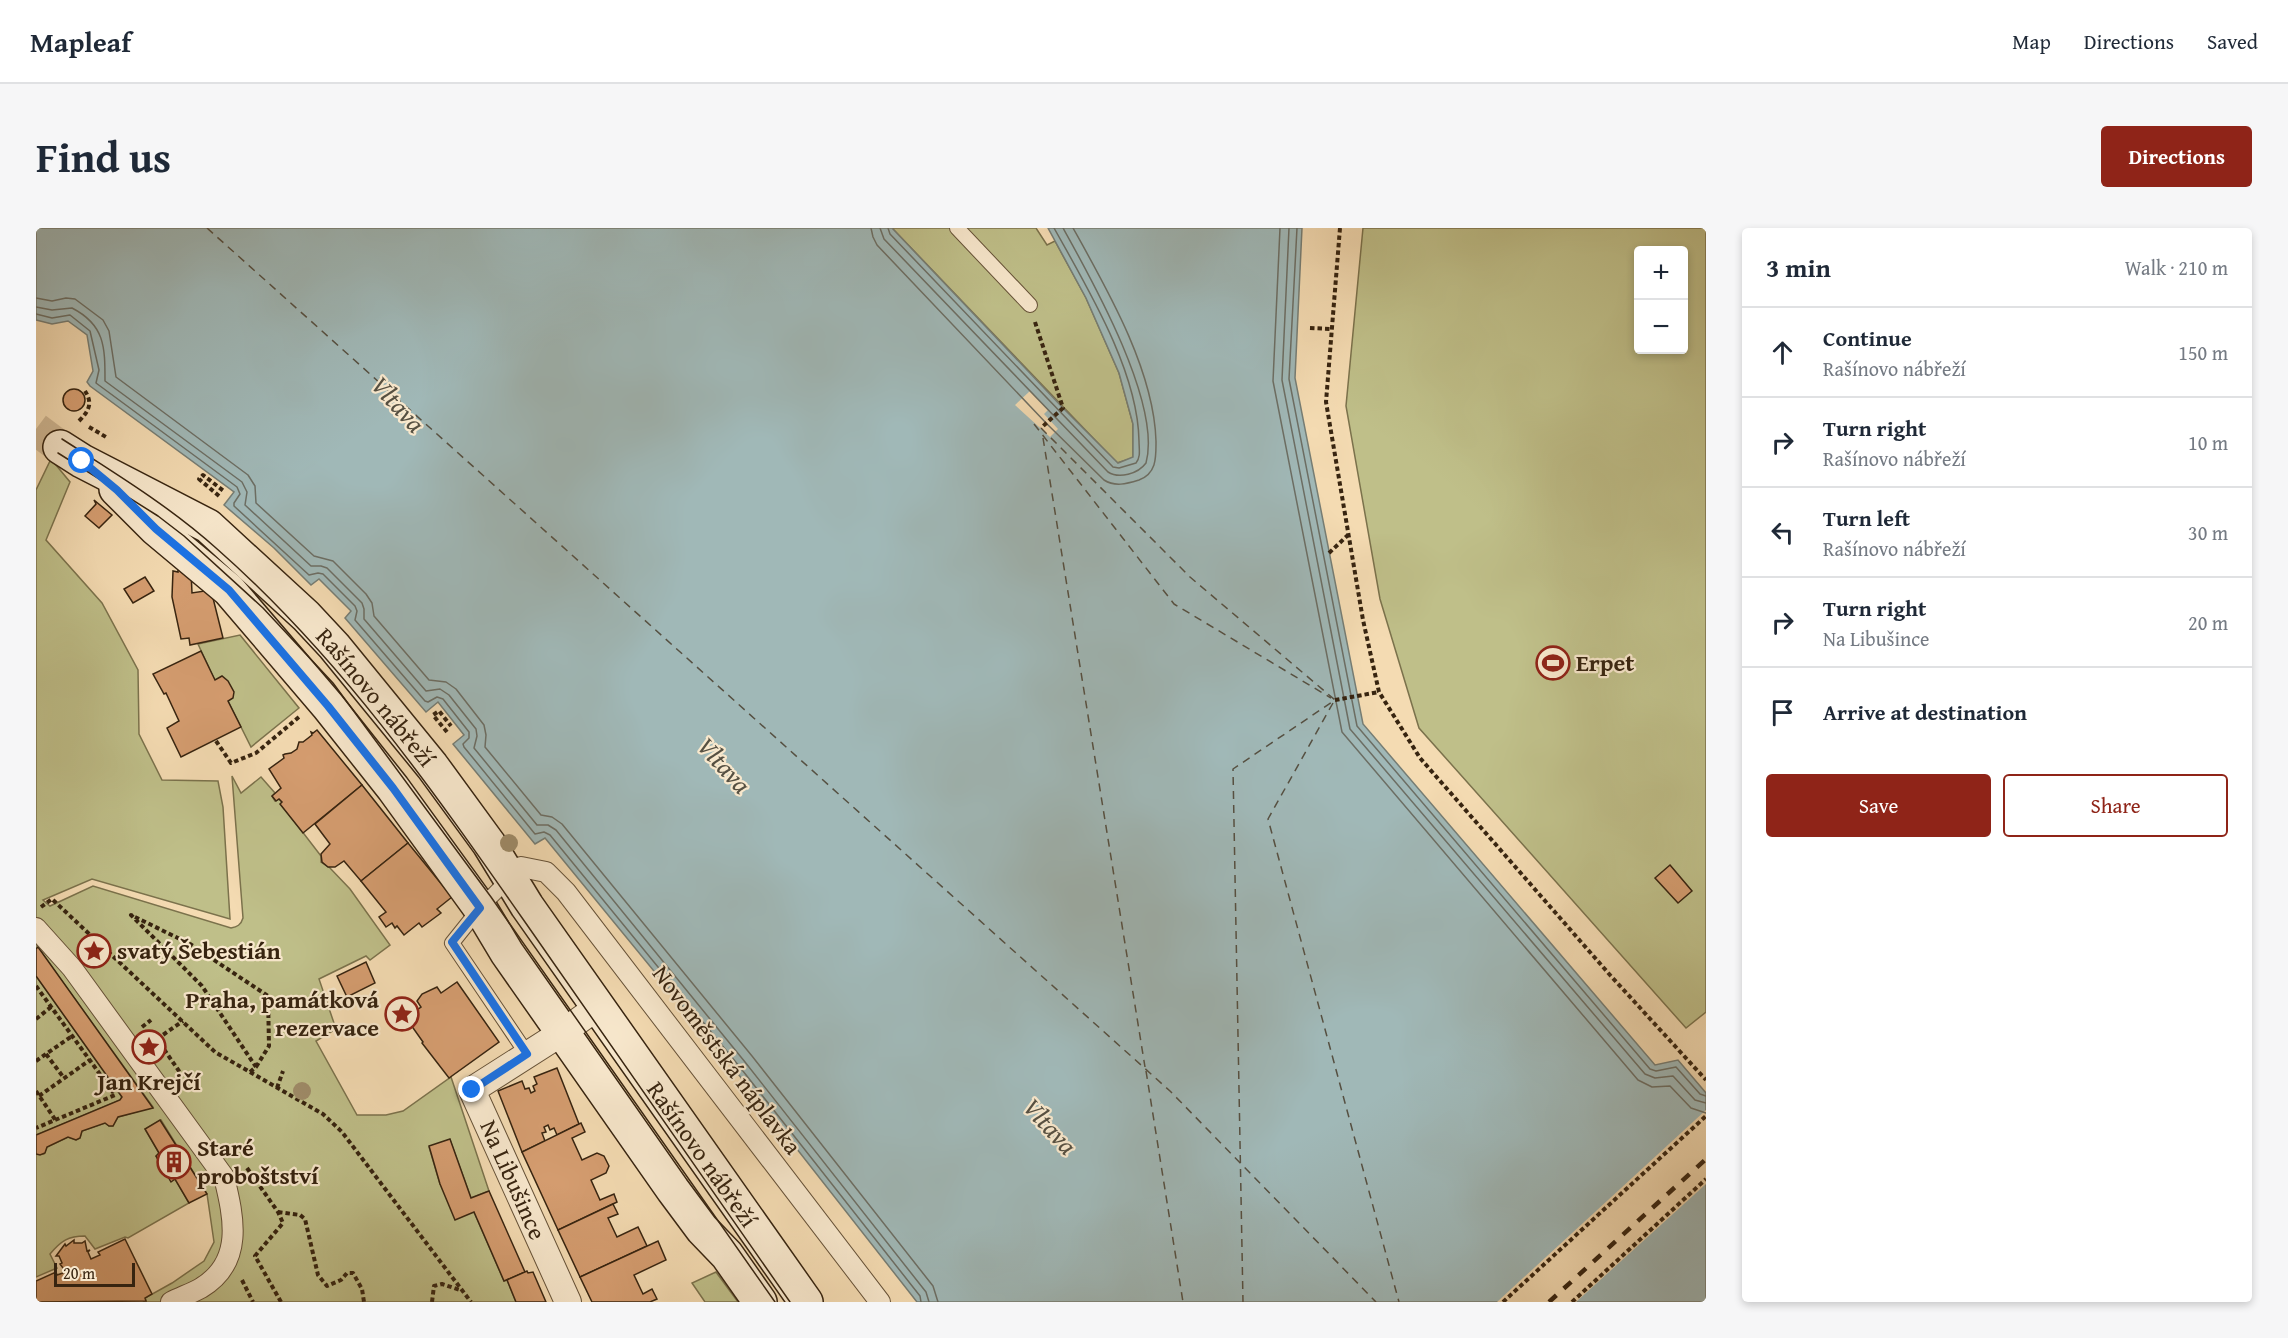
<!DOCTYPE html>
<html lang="en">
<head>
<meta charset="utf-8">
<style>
	:root { --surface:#fff; --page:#f6f6f7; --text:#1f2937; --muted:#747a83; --line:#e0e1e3; --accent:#8f2418 }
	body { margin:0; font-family:"Gentium Book Plus",serif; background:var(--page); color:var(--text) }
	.controls { position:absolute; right:18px; top:18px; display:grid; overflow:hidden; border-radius:6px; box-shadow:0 3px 9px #0003 }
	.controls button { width:54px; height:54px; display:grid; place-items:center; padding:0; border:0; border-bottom:2px solid var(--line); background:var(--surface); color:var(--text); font:30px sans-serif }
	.scale { position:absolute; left:18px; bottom:15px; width:81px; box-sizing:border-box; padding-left:6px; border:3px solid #372410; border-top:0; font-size:16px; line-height:21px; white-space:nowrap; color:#372410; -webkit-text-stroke:4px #f8e8cd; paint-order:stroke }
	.stop { position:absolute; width:18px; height:18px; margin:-14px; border:4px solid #1a73e8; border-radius:50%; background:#fff }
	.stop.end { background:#1a73e8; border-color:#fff; box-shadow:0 2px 6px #0008 }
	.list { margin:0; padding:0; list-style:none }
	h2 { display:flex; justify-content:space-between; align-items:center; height:78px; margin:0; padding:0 24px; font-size:26px }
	h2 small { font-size:20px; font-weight:400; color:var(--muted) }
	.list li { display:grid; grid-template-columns:39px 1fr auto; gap:18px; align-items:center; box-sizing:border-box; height:90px; padding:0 24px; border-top:2px solid var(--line) }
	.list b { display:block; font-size:22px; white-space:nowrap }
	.list p { margin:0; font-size:20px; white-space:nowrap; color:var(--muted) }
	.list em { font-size:20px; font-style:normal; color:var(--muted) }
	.actions { display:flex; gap:12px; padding:18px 24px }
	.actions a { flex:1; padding:14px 0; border:2px solid var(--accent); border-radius:6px; text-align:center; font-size:21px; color:var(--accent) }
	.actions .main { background:var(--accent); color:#fff }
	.icon { flex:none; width:33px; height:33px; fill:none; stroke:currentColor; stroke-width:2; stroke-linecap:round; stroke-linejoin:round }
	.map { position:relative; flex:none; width:1670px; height:1074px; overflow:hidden; border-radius:6px }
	header { display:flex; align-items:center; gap:36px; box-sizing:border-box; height:84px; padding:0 30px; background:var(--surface); border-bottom:2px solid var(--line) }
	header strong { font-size:28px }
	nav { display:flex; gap:33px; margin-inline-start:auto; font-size:21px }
	.intro { display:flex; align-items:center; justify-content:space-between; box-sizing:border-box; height:144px; padding:0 36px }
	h1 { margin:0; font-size:42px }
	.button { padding:15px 27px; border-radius:6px; background:var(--accent); color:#fff; font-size:21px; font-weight:700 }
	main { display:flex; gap:36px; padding:0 36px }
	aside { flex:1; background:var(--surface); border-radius:6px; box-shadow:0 3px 9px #0003 }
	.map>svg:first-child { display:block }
</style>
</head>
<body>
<header>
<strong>Mapleaf</strong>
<nav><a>Map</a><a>Directions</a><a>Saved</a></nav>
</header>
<div class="intro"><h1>Find us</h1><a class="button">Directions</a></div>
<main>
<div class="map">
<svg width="1670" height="1074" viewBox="0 0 1670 1074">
	<rect width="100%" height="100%" fill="#f4dbb2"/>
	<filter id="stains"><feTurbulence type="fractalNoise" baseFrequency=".00333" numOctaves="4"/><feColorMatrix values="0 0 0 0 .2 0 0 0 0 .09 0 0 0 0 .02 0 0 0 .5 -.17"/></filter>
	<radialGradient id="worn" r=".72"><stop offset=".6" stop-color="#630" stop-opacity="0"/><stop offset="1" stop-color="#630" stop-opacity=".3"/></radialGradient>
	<!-- green -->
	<g fill="#bfbf89" stroke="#7b724c" stroke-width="1.5" fill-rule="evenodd">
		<path d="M856,0H1000L1011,17L1019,13L1050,70L1083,145L1097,196V230L1081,235Z"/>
		<path d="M1327,0H1670V784L1650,800L1383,500L1344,371L1310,178ZM1602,22H1648V122H1602Z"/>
		<path d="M15,231L34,254L10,312L66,375L102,442L103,506L126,552L182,553L187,579L194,691L56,651L7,672L14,678L57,658L195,700C201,699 205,697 207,690L196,548L205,565L225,549L239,565L236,568L239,573L243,571L246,574L245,576L285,628V634L294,640L314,661L354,717L334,732L330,728L283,751L300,801L280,813L321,887H350L367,883L415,849L453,963L435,970L414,912L393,919L404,956L438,984L468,1053L471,1052L480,1074H107L110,1073L109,1070L136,1055L168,1033L178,1014L171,966L125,892L109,901L123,925L120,928L135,953L139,951L153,975L92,1010L89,1009L59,1021L49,1008C32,1008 25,1013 14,1026L21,1040L0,1049V926H8L11,919L32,909L40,912L44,910L46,903L69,895L73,898H77L82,889L117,879L2,720L0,721V262Z"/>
		<path d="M204,407L263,480L215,519L191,471L188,472L162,416Z"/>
		<path d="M0,748L86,869L84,872L0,907Z"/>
		<path d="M680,1044L702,1074H669L656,1055Z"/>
	</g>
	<!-- water -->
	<path fill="#a0b8b7" stroke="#767d74" stroke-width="1.5" d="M0,0H856L1027,180L1082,235L1097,229V196L1083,145L1050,70L1012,0H1266L1259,150L1327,496L1619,837L1642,832L1670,865V1074H881L699,842L509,610L499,616L417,516L428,507L402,474L390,484L309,390L315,383L283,351L275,357L238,320L188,277L198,264L54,158L51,154L57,143L51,107L32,93L16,96L0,92Z"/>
	<!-- pier -->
	<g fill="#f4dbb2">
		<path d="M994,163L1012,182L1008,186L1022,201L1014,209L979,177Z"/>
		<path d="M1670,882V956L1540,1074H1461Z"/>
	</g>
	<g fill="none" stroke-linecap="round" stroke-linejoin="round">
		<!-- shore -->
		<g stroke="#6c6e64" stroke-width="1.5">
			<path d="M835,0L837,9L841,17L1011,196L1068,252C1079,259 1090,256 1103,252C1121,245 1120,229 1120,213C1118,142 1071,61 1037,0"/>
			<path d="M844,0L848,11L1072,244C1083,251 1102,246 1110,235C1126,176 1056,52 1027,0"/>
			<path d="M852,0L854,6L1077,239L1083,240L1100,235C1105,229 1103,221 1103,213C1102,143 1052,61 1018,0"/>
			<path d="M1244,0L1237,153L1306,504L1602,852L1616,859L1634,858L1655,880L1670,885"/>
			<path d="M1253,0L1246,152L1314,501L1609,846L1619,850L1637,848L1659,872L1670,875"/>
			<path d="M1261,0L1253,151L1321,498L1614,841L1620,843L1640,839L1664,866L1670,868"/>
			<path d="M0,70L16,73L30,70L39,71L67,92L73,103L80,149L212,247L219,258L220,275L278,328L297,333L330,366L336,375L338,388L393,452L410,454L420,461L448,497L450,507L449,519L505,587L516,589L526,596L716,828L897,1058L902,1074"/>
			<path d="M0,79L16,82L36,80C69,97 69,119 69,153L206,254L211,264L209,277L275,338H285L291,340L326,375L328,381V391L390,463L404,461L413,467L440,501L441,508L438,520L501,597H512L520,602L709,834L890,1064L893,1074"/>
			<path d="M0,86L16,90L34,87L54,103L63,142L60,155L201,259L204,266L198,275V278L273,347L282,345L287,346L319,378L321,383L319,392L389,473L392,474L401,469L407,471L433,504V510L427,516L428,519L499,606L508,604L514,607L703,838L884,1068L885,1074"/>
		</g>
		<!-- ferry -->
		<g stroke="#565042" stroke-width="1.5" stroke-dasharray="8 6" stroke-linecap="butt">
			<path d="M171,0L1134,863L1340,1074"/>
			<path d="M998,196L1138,376L1295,470"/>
			<path d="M1005,200L1154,349L1299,472L1197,541L1207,1074"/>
			<path d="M1007,210L1109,839"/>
			<path d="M1297,475L1232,591L1363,1074"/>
			<path d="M1110,843L1147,1074"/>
		</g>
	</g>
	<!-- building -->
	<g fill="#d59d70" stroke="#372410" stroke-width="1.5">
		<circle cx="38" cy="172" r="11"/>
		<path d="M58,272L76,287L63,300L49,288L60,276Z"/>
		<path d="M142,340L155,343L156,365L175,362L187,410L154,417L153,410L145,411L136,369L137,343L142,344Z"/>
		<path d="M109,349L118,363L97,375L88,361Z"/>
		<path d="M165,423L179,452L186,448L192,453L198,464L197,470L192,473L205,499L145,529L131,500L143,493L130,465L128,466L117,446Z"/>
		<path d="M281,502L326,557L267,605L244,576L246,574L243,571L240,573L236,568L245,560L233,541L248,530L247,527L249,526L255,525L261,521L263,514H267L276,507L275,504L277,505Z"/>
		<path d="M326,557L372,615L325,653L308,633L299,639H292L286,634L285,626L294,616L279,596Z"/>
		<path d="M372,615L416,669L401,681L405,685L386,699L383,695L368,707L361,698L359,700L356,695L350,699L343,689L350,684L325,653Z"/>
		<path d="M1634,637L1656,663L1642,675L1619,650Z"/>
		<path d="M2,719L117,880L82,889L77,898H73L69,895L46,903L44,910L40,912L32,909L11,919L9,925L4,927L0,926V907L84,872L86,869L0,748V721Z"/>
		<path d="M330,734L339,755L311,769L301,748Z"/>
		<path d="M421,754L463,814L413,850L386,815L387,814L370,790L385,779L381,773L386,766L401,759L405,765Z"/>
		<path d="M521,840L543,896L521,907L518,900L514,902L512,897L508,899L510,904L506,905L509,913L486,924L462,863L486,853L489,861L493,860L495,865L499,863L497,858L501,856L498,849Z"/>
		<path d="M124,892L171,966L153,975L139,951L135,954L120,928L123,925L109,901Z"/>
		<path d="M545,895L549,904L536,910L546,932L561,925L568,928L573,938L570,945L555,952L564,972L578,966L581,974L522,1002L486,924Z"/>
		<path d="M414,911L435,970L453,963L489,1044L468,1053L438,984L419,992L404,956L393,918Z"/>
		<path d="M577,976L582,986L572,990L581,1009L602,999L611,1018L544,1049L522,1002Z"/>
		<path d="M89,1011L116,1066L109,1070L110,1073L0,1074V1053L20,1044L21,1047L30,1044L24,1036L26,1035L23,1028H20L29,1016L30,1018L38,1012V1015H46L49,1013L51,1023L54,1022L52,1024L55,1031L64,1027L62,1024Z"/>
		<path d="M622,1013L630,1032L598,1047L607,1066L616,1061L621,1071L614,1074H556L544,1049Z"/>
		<path d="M491,1043L492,1045L497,1044L510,1074H480L471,1052Z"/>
	</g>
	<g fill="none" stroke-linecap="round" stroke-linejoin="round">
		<!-- secondary-tunnel -->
		<path stroke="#ceb692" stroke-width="33" stroke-dasharray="33 16" stroke-linecap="butt" d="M0,201L24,219"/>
		<defs>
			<g id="service">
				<path d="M921,0L994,77"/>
				<path d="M473,651L444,680L416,715L491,826"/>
			</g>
			<g id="pedestrian">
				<path d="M485,639L510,644L530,664L844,1074"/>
				<path d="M0,700L36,740L188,949C198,990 208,1034 165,1060C156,1065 145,1069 135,1074"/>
			</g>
			<path id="minor" d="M532,1074L436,862L527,804L563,778"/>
			<g id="secondary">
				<path id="s1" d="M24,219L46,233L172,298L270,388L298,418L396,538L453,616L491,678L770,1074"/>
				<path d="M80,261L120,301L193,362L292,478L357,560L444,680L471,725L637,962L666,1001L691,1027L724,1074"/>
			</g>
		</defs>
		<!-- service casing -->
		<use href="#service" stroke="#665238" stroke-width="16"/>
		<!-- pedestrian casing -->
		<use href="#pedestrian" stroke="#665238" stroke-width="22"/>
		<!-- minor casing -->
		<use href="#minor" stroke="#665238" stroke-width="28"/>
		<!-- secondary casing -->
		<use href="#secondary" stroke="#372410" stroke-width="36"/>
		<!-- path -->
		<g stroke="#372410" stroke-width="4" stroke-dasharray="4.5 3" stroke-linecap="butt">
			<path d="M1304,0L1290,174L1327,392L1343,464L1384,530L1574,747L1670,852"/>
			<path d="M999,94L1027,180L1005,200"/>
			<path d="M1274,100L1296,101"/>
			<path d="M43,193C53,183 57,175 49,163"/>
			<path d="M53,199L70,209"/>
			<path d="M183,268L163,251L167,247L189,264"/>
			<path d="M1293,325L1312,307"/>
			<path d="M1299,472L1343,464"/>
			<path d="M411,504L397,487L403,483L415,498"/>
			<path d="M180,513L195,535L220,525L263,489"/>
			<path d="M5,679L16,671L179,824L287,886L306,904L435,1074"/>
			<path d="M0,758L79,867L0,900"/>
			<path d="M0,791L15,779"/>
			<path d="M106,799L115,792"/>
			<path d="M114,804L121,811L145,846"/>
			<path d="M121,811L147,793"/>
			<path d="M10,826L28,850"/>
			<path d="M0,833L36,808"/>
			<path d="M214,844L220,839L166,758L95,687L154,716L232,768L233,818L220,839"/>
			<path d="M241,860L247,843"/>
			<path d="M0,863L20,893"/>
			<path d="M3,868L54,832"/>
			<path d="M211,940L242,984L247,995L219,1028L245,1074"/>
			<path d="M242,984L264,987L269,991L282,1047L291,1058L305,1052L311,1045H317L326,1061L328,1074"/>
			<path d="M206,1052L217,1074"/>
			<path d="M396,1074L398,1058L406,1056L424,1062"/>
			<path d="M1467,1074L1670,888"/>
			<path d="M1536,1074L1670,951"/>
		</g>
		<!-- service -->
		<use href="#service" stroke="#f8e8cd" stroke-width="14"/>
		<!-- pedestrian -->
		<use href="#pedestrian" stroke="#f8e8cd" stroke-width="20"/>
		<!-- minor -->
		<use href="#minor" stroke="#f8e8cd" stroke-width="26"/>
		<!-- secondary -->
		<use href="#secondary" stroke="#f8e8cd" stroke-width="33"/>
		<!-- tram -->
		<g stroke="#372410" stroke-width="1.5">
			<path d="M26,211C79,245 133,278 180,320C303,428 396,561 489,694C577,821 665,948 754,1074"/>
			<path d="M22,225L122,288L148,308L227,380L297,455L455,669L739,1074"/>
		</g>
		<!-- rail -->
		<path stroke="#372410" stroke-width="4.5" stroke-dasharray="10 10" stroke-linecap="butt" d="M1513,1074L1670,931"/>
	</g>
	<!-- trees -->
	<g fill="#9f8c69">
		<circle cx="473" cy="615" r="9"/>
		<circle cx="266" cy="863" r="9"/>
	</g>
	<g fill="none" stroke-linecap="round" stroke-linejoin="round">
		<!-- route -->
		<path stroke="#1a73e8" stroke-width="8" d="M46,233L81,262L120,301L193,362L292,478L357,560L444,680L416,714L491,826L436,862"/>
	</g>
	<!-- icons -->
	<defs>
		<symbol id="stadium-ring" viewBox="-11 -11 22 22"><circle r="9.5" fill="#f8e8cd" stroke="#8f2418" stroke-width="1.5"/><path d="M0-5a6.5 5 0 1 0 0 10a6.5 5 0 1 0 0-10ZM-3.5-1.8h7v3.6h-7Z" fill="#8f2418"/></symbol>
		<symbol id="sight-ring" viewBox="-11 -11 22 22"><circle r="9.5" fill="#f8e8cd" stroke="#8f2418" stroke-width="1.5"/><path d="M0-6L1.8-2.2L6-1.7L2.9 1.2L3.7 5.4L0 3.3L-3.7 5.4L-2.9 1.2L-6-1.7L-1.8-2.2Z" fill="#8f2418"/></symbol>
		<symbol id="building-ring" viewBox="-11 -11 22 22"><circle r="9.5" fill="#f8e8cd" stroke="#8f2418" stroke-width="1.5"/><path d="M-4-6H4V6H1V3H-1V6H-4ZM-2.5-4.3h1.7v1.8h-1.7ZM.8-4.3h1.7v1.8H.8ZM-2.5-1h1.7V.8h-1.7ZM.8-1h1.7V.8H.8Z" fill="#8f2418"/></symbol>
	</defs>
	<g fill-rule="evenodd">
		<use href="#stadium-ring" x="1498" y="416" width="38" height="38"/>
		<use href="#sight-ring" x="39" y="704" width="38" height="38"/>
		<use href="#sight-ring" x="347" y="767" width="38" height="38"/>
		<use href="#sight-ring" x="94" y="800" width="38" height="38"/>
		<use href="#building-ring" x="119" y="915" width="38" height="38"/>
	</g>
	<g text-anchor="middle" stroke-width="4.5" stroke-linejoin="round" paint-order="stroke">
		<!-- poi labels -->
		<g font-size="24" font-weight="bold" fill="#372410" stroke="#f8e8cd" text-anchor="start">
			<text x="1540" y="443">Erpet</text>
			<text x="81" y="731">svatý Šebestián</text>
			<text x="343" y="780" text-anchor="end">Praha, památková<tspan x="343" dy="28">rezervace</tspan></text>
			<text x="113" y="862" text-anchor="middle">Jan Krejčí</text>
			<text x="161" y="928">Staré<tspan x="161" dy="28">proboštství</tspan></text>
		</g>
		<!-- street labels -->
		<g font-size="24" fill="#372410" stroke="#f8e8cd">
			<text dy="8" stroke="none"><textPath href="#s1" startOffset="408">Rašínovo nábřeží</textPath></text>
			<text transform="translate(691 832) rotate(53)" y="8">Novoměstská náplavka</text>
			<text dy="8" stroke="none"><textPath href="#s1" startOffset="970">Rašínovo nábřeží</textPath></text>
			<text transform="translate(477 952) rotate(66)" y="8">Na Libušince</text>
		</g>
		<!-- water labels -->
		<g font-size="26" font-style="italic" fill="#565042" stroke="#f8e8cd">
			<text transform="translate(362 176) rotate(48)" y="9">Vltava</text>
			<text transform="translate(688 537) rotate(48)" y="9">Vltava</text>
			<text transform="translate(1014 898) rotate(48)" y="9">Vltava</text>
		</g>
	</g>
	<rect width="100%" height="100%" filter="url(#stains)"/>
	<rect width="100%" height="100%" fill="url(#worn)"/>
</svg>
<div class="controls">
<button>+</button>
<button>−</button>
</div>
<div class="scale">20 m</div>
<div class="stop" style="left:46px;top:233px"></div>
<div class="stop end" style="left:436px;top:862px"></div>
</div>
<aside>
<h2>3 min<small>Walk · 210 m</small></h2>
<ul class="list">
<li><svg class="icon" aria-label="ahead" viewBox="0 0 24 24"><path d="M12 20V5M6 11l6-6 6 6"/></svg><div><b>Continue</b><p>Rašínovo nábřeží</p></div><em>150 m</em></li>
<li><svg class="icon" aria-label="right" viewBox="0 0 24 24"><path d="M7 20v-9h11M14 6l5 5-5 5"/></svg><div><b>Turn right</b><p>Rašínovo nábřeží</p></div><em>10 m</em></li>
<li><svg class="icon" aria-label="left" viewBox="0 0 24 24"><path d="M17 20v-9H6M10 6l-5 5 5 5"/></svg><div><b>Turn left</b><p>Rašínovo nábřeží</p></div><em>30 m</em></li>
<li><svg class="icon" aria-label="right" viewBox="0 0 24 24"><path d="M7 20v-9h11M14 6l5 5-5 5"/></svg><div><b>Turn right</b><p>Na Libušince</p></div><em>20 m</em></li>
<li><svg class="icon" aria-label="arrive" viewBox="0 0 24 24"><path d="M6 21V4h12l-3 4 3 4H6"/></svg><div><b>Arrive at destination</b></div></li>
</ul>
<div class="actions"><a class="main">Save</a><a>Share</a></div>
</aside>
</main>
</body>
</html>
